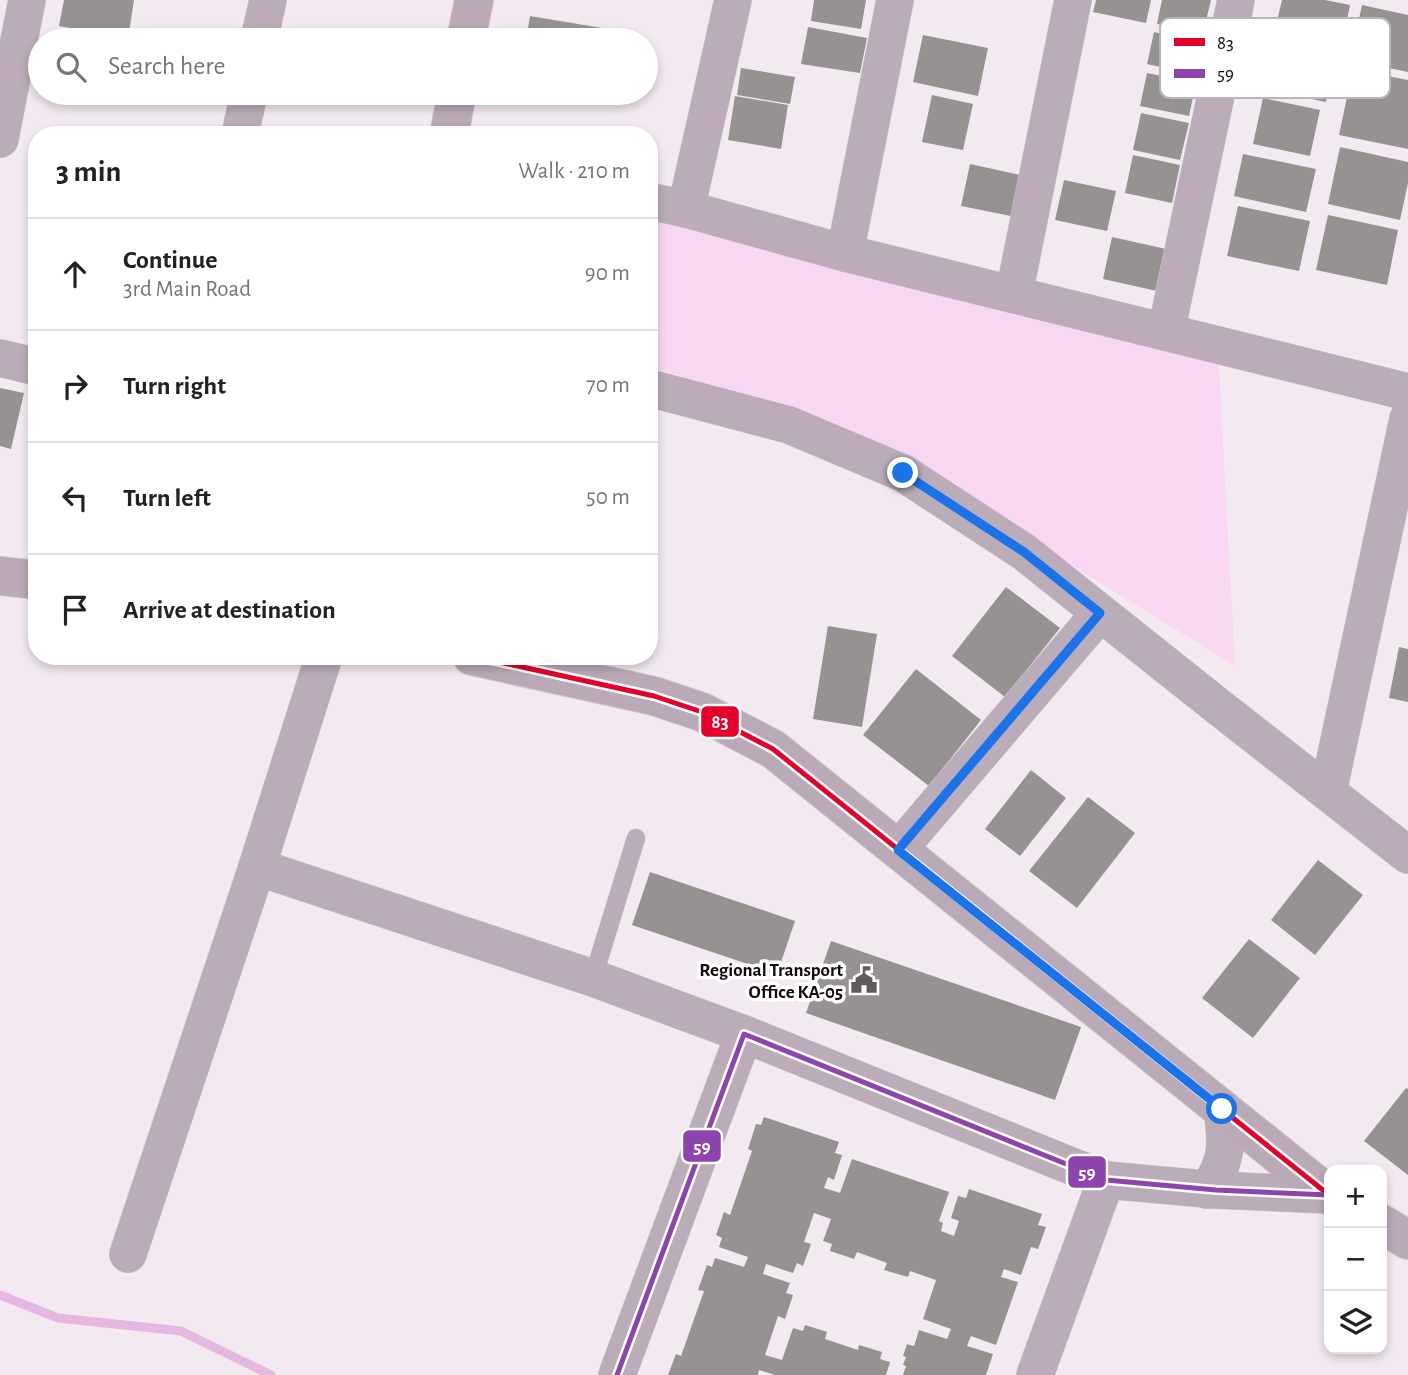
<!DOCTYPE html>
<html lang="en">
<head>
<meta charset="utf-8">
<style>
	:root { --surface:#fff; --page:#f6f6f6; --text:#222; --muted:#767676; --line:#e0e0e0 }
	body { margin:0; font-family:"Alegreya Sans",sans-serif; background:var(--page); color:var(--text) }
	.controls { position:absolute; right:21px; bottom:21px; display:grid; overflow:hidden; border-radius:14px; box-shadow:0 4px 10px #0003 }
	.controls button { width:63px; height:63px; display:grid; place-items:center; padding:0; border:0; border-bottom:2px solid var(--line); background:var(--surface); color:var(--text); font:35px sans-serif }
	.stop { position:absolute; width:21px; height:21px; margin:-16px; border:5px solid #1a73e8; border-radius:50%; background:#fff }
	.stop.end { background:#1a73e8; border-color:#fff; box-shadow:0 2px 7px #0008 }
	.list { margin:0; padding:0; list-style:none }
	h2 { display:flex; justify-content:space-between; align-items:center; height:91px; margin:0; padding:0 28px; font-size:30px }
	h2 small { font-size:23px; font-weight:400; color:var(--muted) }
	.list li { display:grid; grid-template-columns:46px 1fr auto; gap:21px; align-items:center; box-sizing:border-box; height:112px; padding:0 28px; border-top:2px solid var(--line) }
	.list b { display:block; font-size:26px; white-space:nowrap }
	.list p { margin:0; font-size:23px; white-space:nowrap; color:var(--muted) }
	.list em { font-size:23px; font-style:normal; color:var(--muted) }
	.icon { flex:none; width:38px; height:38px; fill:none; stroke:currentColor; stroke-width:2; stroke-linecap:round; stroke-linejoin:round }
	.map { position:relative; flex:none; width:1408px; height:1375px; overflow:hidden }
	.search { position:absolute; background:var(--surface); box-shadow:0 4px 10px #0003; left:28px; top:28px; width:630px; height:77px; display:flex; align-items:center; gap:18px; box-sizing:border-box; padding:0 24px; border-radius:38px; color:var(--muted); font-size:26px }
	.panel { position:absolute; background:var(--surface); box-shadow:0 4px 10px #0003; left:28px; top:126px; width:630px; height:539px; border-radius:28px }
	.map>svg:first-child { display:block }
</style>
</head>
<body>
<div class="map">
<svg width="1408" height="1375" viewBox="0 0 1408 1375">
	<rect width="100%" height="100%" fill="#f3e9f1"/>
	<!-- green -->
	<path fill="#f8d7f3" d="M649,199L1218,348L1235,666L865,437L649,366Z"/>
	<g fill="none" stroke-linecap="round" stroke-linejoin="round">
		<!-- stream -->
		<path stroke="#e6b7e0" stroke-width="9" d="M0,1295L58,1318L181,1331L271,1375"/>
	</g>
	<!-- building -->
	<g fill="#979292">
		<path d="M64,0H134L128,39L59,26Z"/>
		<path d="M814,0H866L861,29L811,21Z"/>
		<path d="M1096,0H1151L1146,23L1093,12Z"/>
		<path d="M1162,0H1211L1203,33L1157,24Z"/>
		<path d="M1282,0H1325L1350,5L1341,48L1274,34Z"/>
		<path d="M1362,5L1408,15V72L1350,60Z"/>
		<path d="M530,16L608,29L606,40H526Z"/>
		<path d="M808,27L867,38L860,73L801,64Z"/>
		<path d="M1154,32L1204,43L1197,75L1147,64Z"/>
		<path d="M923,35L988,48L978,96L913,82Z"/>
		<path d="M1269,37L1337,51L1326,102L1259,88Z"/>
		<path d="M741,68L795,77L790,104L737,95Z"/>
		<path d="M1353,69L1408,80V149L1339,135Z"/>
		<path d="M1147,73L1196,83L1189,116L1140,106Z"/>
		<path d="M932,95L973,104L963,150L922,142Z"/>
		<path d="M735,96L788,105L781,149L728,140Z"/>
		<path d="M1263,98L1320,110L1310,156L1253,144Z"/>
		<path d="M1141,113L1189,123L1180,160L1133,150Z"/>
		<path d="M1340,147L1408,162V183L1400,220L1328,204Z"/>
		<path d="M1243,154L1316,169L1306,212L1234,196Z"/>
		<path d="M1133,155L1180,165L1172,203L1125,193Z"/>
		<path d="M970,164L1020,175L1011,216L961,206Z"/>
		<path d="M1064,180L1116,191L1107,231L1055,220Z"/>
		<path d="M1238,206L1310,221L1299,271L1227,256Z"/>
		<path d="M1328,215L1398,230L1387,285L1316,270Z"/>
		<path d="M1112,237L1166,249L1157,291L1103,279Z"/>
		<path d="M0,388L24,393L11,449L0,446Z"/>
		<path d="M1006,587L1060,628L1005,697L952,656Z"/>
		<path d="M828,626L877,634L862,727L813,719Z"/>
		<path d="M1399,647L1408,649V702L1389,698Z"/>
		<path d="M916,669L981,720L929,786L863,735Z"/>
		<path d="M1031,770L1066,798L1020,856L985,829Z"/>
		<path d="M1088,797L1135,833L1077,908L1029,871Z"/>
		<path d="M1318,860L1363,895L1315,955L1271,920Z"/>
		<path d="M650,872L795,921L777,974L632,925Z"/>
		<path d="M1249,939L1300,978L1253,1038L1202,998Z"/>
		<path d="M831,941L1081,1027L1055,1100L806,1013Z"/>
		<path d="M1406,1088L1408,1089V1175L1364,1141Z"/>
		<path d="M764,1117L839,1142L835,1153L842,1155L834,1180L828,1177L824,1188L840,1193L852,1159L949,1192L939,1221L943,1223L941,1231L954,1236L959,1221L951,1218L958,1196L966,1198L969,1189L1042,1214L1038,1225L1046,1227L1038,1249L1031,1247L1021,1275L1004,1269L1001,1277L1018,1282L996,1345L971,1336L967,1346L993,1354L986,1375H903L906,1366L903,1365L906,1357L903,1356L907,1344L914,1346L919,1330L947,1339L951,1329L923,1319L936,1280L910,1271L908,1277L884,1270L887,1263L857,1252L854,1259L830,1251L832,1244L823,1241L831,1219L814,1213L804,1242L811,1244L803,1266L797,1263L793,1273L766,1264L763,1274L790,1283L786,1293L793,1295L785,1319L778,1316L765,1355L782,1360L793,1328L803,1331L805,1325L827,1332L825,1339L858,1350L859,1345L882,1352L880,1359L890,1362L886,1375H775L759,1370L758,1375H668L676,1354L681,1356L704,1291L698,1290L707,1265L712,1267L715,1258L744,1267L748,1257L719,1247L722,1238L716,1235L724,1212L730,1215L752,1151L748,1149L756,1124L761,1125Z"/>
	</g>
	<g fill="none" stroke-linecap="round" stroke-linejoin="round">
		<defs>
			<path id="lane" d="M593,978L636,838"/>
			<g id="street">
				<path d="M259,40L268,0"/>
				<path d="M240,135L249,93"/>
				<path d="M0,139L27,0"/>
				<path d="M649,201L686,209L845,253L1408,392"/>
				<path d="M686,209L733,0"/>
				<path d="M845,253L895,0"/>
				<path d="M1014,294L1073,0"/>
				<path d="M1166,332L1236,0"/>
				<path d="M0,358L37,367"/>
				<path d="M649,388L789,425L903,473L1024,552L1220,708L1408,855"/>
				<path d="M1328,792L1408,419"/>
				<path d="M898,850L1100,613"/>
				<path d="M257,867L593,978L744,1034"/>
				<path d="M1207,1190C1228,1162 1227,1143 1222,1109"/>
				<path d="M128,1254L257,867L324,656"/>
				<path d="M617,1375L744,1034L1106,1180L1216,1190L1329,1195"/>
				<path d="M1035,1375L1106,1180"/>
			</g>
			<g id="secondary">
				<path d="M466,40L474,0"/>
				<path d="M449,135L457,93"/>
				<path d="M0,576L37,580"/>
				<path d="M472,656L654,696L702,712L773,749L1329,1195"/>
				<path d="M1382,1224L1408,1240"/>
			</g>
		</defs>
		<!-- lane casing -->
		<use href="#lane" stroke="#cec6cc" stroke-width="19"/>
		<!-- street casing -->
		<use href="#street" stroke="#cec6cc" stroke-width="38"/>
		<!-- secondary casing -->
		<use href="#secondary" stroke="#cec6cc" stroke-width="40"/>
		<!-- lane -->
		<use href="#lane" stroke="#baacb8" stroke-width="18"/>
		<!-- street -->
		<use href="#street" stroke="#baacb8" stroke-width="37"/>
		<!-- secondary -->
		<use href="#secondary" stroke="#baa9b7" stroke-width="38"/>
		<defs>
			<path id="bus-1" d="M472,656L654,696L702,712L773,749L1329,1195"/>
			<path id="bus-2" d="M617,1375L744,1034L1106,1180L1216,1190L1329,1195"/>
		</defs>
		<!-- bus-1 casing -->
		<use href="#bus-1" stroke="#fff" stroke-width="10"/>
		<!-- bus-2 casing -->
		<use href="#bus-2" stroke="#fff" stroke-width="10"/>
		<!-- bus-1 -->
		<use href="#bus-1" stroke="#e4002b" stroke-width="5"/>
		<!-- bus-2 -->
		<use href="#bus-2" stroke="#8e44ad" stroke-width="5"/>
	</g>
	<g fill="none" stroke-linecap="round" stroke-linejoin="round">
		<!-- route -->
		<path stroke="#1a73e8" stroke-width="9" d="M903,473L1024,552L1100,613L898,850L1222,1109"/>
	</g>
	<!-- icons -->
	<defs>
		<symbol id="civic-bare" viewBox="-9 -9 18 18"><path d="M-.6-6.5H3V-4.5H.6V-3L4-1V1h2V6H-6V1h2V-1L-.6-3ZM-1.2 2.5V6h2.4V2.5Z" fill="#61595f" stroke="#fff" stroke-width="2.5" paint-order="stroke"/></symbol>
	</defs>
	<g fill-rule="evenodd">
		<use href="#civic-bare" x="845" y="961" width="38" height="38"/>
	</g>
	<g text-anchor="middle" stroke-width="7" stroke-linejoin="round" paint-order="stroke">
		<!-- poi labels -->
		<g font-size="19" font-weight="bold" fill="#120c11" stroke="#fff" text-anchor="end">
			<text x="843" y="976">Regional Transport<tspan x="843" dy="22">Office KA-05</tspan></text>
		</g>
	</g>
	<!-- legend -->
	<rect x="1160" y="18" width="230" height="80" rx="10" fill="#fff" stroke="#b8b6b8" stroke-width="2"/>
	<rect x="1174" y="38" width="31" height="8" fill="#e4002b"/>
	<rect x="1174" y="69" width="31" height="9" fill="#8e44ad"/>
	<g font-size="19" fill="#120c11">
		<text x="1217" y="49">83</text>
		<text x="1217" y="80">59</text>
	</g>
	<g stroke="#fff" stroke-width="2.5">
		<rect x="700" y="705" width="40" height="33" rx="7" fill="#e4002b"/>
		<rect x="682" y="1129" width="40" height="34" rx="7" fill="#8e44ad"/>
		<rect x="1067" y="1155" width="40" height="34" rx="7" fill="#8e44ad"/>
	</g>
	<g font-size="19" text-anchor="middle" font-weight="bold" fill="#fff">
		<text x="720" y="728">83</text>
		<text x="702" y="1153">59</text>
		<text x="1087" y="1179">59</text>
	</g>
</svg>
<div class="controls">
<button>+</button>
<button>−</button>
<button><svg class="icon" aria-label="layers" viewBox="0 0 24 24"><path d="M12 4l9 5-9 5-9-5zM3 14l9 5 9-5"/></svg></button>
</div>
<div class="stop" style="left:1222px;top:1109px"></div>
<div class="stop end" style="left:903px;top:473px"></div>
<div class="search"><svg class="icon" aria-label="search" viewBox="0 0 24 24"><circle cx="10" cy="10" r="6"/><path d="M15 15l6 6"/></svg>Search here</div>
<section class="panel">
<h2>3 min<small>Walk · 210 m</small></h2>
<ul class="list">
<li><svg class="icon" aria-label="ahead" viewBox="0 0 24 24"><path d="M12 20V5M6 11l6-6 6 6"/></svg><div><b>Continue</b><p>3rd Main Road</p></div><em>90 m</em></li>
<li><svg class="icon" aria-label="right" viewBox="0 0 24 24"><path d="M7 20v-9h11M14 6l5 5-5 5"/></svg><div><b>Turn right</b></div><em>70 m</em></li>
<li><svg class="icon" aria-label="left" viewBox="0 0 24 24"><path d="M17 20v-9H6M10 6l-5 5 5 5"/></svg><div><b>Turn left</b></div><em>50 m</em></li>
<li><svg class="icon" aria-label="arrive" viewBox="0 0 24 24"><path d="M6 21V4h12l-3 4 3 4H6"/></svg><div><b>Arrive at destination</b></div></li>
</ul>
</section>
</div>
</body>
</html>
